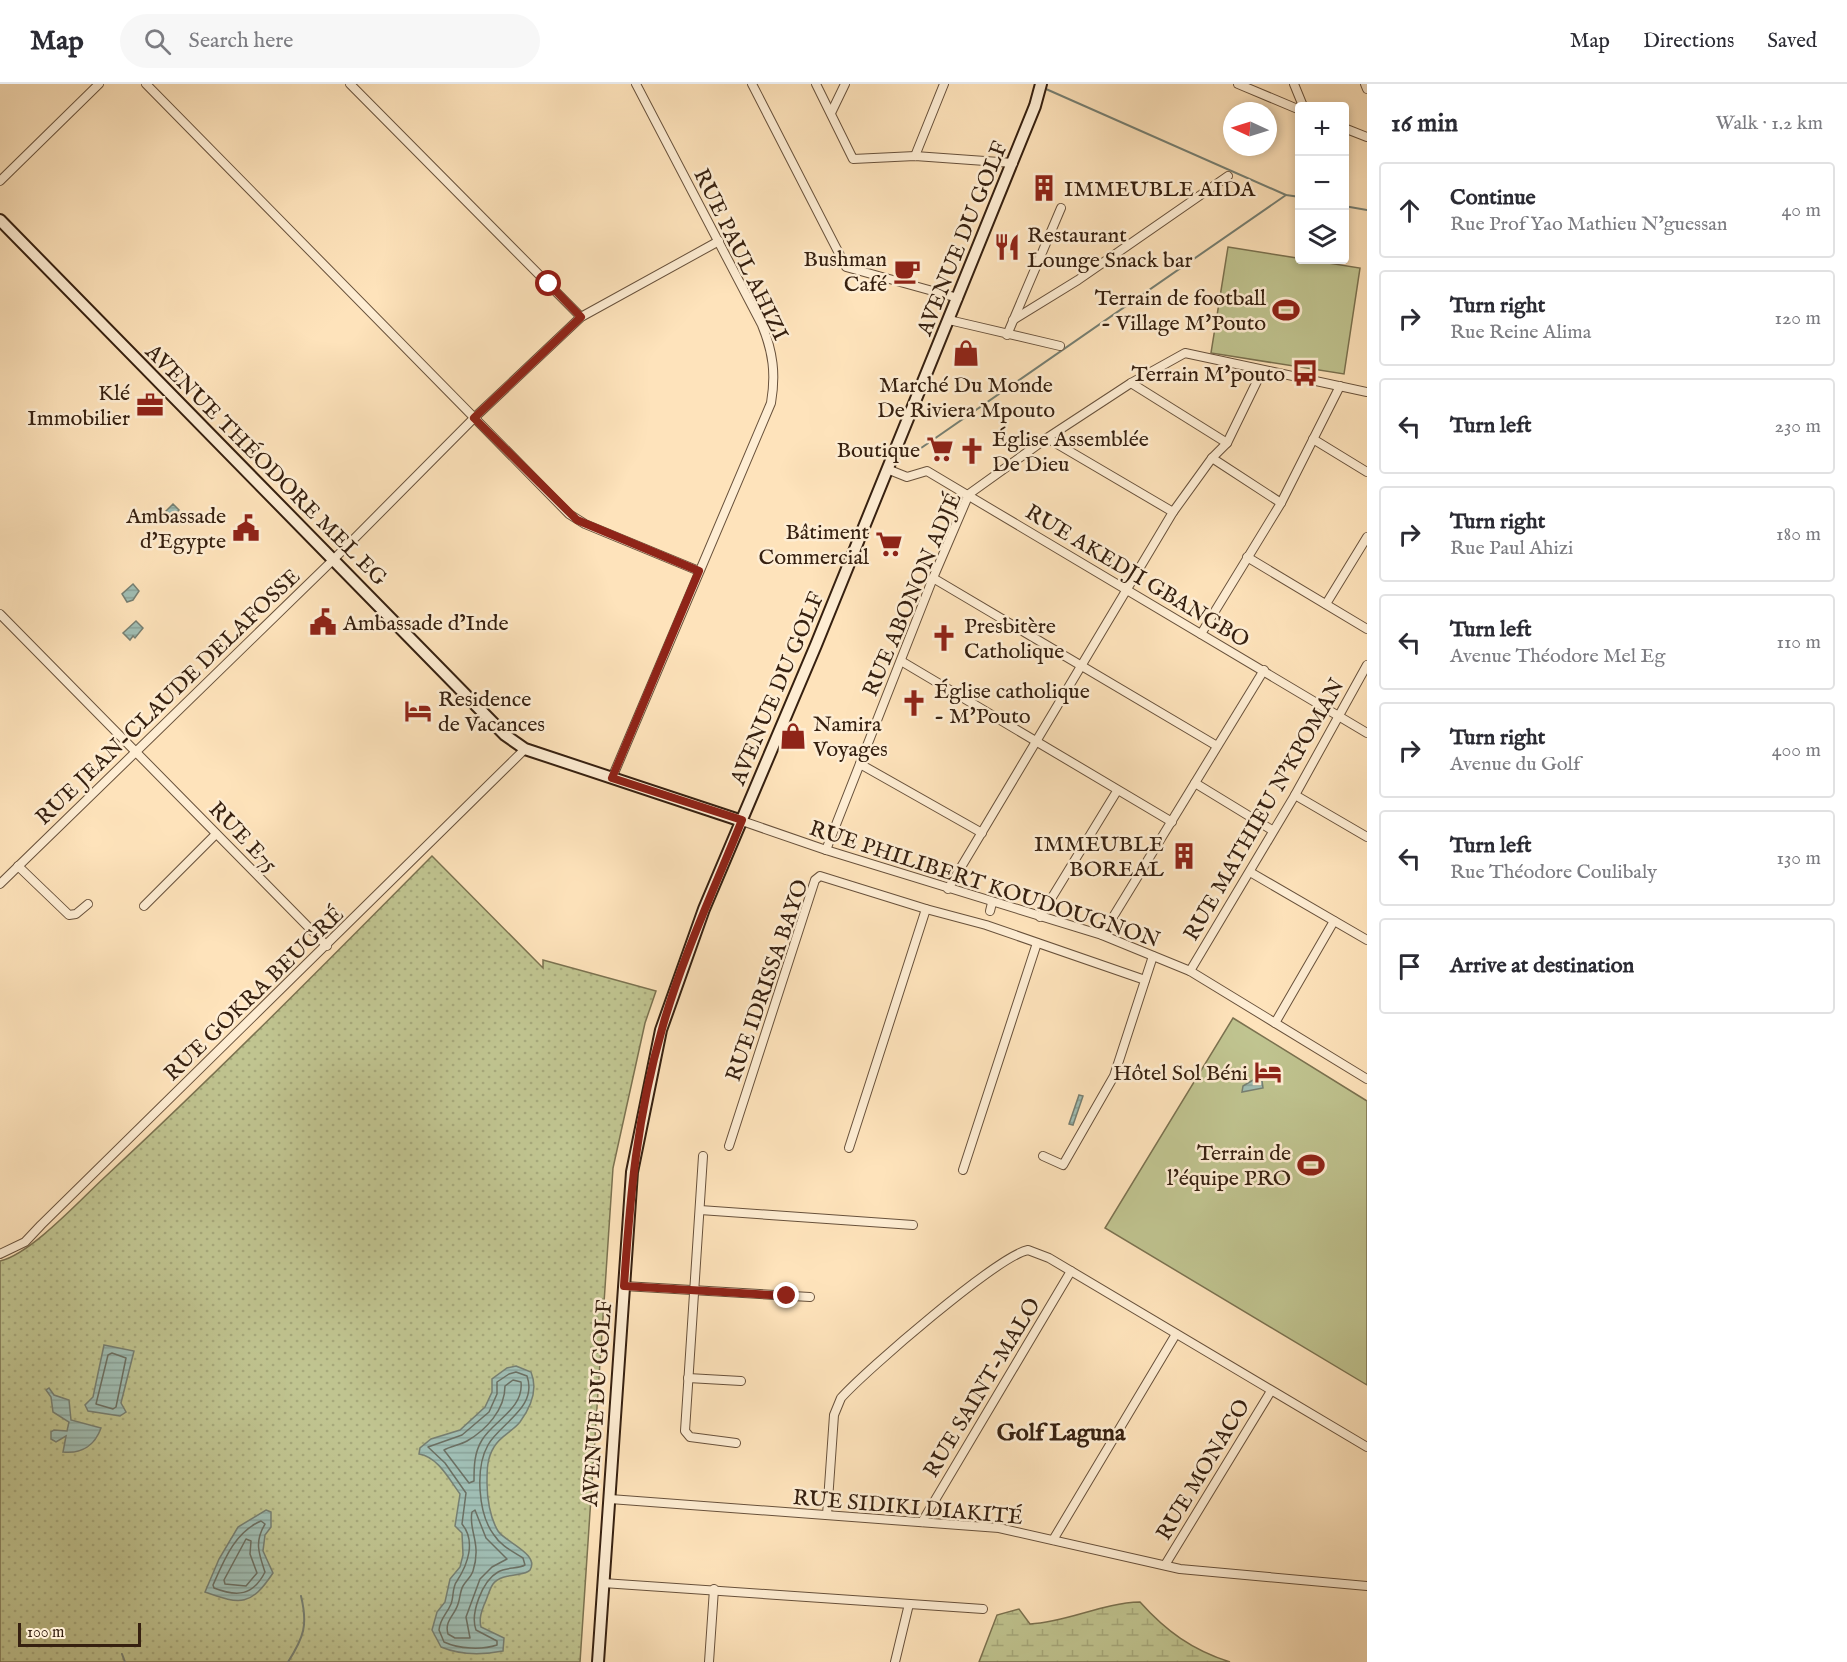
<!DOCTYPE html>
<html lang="en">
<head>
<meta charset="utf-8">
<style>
	:root { --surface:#fff; --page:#f7f7f7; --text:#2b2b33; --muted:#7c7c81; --line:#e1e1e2 }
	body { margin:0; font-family:"IM FELL English",serif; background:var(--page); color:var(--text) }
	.controls { position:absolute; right:18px; top:18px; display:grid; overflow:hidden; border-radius:6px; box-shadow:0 3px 9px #0003 }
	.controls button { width:54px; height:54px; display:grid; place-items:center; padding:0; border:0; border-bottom:2px solid var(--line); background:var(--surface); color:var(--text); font:30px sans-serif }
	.compass { position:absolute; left:1223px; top:18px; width:54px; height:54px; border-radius:50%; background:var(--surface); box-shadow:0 3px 9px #0003; rotate:274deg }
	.scale { position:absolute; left:18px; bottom:15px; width:123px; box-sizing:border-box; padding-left:6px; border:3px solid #362010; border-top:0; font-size:16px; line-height:21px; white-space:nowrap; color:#362010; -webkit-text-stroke:4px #feedd3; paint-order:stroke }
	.stop { position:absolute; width:18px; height:18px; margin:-14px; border:4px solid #8f2418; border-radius:50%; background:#fff }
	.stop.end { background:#8f2418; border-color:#fff; box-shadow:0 2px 6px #0008 }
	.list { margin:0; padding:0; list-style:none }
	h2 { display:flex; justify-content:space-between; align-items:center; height:78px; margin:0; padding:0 24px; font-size:26px }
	h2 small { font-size:20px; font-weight:400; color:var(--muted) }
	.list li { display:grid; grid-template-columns:39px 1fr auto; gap:18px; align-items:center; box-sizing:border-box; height:96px; margin:0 12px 12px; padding:0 12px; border:2px solid var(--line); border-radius:6px }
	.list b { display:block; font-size:22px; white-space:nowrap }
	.list p { margin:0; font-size:20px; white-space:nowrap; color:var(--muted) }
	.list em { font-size:20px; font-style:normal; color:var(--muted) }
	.icon { flex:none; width:33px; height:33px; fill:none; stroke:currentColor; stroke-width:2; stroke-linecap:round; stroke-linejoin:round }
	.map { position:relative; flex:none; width:1367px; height:1578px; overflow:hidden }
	header { display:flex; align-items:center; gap:36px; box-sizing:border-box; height:84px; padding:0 30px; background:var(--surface); border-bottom:2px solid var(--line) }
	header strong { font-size:28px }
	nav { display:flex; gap:33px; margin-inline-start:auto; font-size:21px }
	.search { width:420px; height:54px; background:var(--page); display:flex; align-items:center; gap:15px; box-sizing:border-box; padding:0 21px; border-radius:33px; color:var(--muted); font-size:22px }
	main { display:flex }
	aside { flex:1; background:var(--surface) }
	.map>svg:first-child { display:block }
</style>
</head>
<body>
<header>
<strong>Map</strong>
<div class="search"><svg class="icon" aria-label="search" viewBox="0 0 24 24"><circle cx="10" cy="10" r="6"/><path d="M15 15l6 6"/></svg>Search here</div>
<nav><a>Map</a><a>Directions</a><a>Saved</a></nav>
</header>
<main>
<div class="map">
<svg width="1367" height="1578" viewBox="0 0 1367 1578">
	<defs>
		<pattern id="grass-dots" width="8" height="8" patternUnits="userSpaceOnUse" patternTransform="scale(1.5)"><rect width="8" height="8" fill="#c0c490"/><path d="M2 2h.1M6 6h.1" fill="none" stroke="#a6a87b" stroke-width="1.8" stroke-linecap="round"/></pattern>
		<pattern id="wetland-marsh" width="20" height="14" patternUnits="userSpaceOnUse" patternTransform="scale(1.5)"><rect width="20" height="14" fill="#c0c490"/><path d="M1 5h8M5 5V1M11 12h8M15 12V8" fill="none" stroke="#a6a87b"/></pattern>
		<pattern id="water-rules" width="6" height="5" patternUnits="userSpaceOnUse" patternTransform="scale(1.5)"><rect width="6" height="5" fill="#a0beb4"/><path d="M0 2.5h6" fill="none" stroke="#8aa39a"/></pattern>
	</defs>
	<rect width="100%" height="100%" fill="#fee3bb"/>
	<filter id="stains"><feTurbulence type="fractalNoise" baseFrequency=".00333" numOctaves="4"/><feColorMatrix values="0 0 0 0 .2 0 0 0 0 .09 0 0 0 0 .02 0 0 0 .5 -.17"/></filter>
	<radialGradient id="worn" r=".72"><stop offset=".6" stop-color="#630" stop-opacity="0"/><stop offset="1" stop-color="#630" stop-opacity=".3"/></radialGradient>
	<!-- grass -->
	<path fill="url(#grass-dots)" stroke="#7b7250" stroke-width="1.5" d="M432,772L543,884V876L656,907L645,939L613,1084L580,1578H0V1177C31,1170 81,1115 106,1092C218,988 325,880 432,772Z"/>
	<!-- wetland -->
	<path fill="url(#wetland-marsh)" stroke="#7b7250" stroke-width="1.5" d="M1140,1518C1166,1547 1192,1566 1230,1578H979L997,1531L1019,1525L1030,1540C1068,1538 1102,1519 1140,1518Z"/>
	<!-- pitch -->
	<g fill="#c0c490" stroke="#7b7250" stroke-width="1.5">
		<path d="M1228,163L1360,184L1344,290L1211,269Z"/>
		<path d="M1233,934L1367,1017V1301L1105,1144Z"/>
	</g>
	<!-- water -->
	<g fill="url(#water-rules)" stroke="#767f72" stroke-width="1.5">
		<path d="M173,420L179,426L167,438L163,437L161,432Z"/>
		<path d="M133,500L139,507L133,516L127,518L122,510Z"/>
		<path d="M136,537L143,544L135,554L133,552L130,556L123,549Z"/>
		<path d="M1253,996L1262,997L1263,1004L1242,1008L1243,1002Z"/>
		<path d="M1079,1011L1083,1012L1073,1041L1069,1040Z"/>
		<path d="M104,1261L134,1267L121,1319L126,1328L120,1332L88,1327L85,1321L93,1313Z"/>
		<path d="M516,1282L531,1288C538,1305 531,1323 520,1338C512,1348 500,1352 494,1363C487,1374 487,1386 487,1399C487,1414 490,1434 498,1447C505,1458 540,1470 530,1486C525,1493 502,1488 493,1500C489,1506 487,1515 484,1521C481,1529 479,1535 481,1543L504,1554L503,1567C482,1571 460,1571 441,1563L432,1546L437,1528L445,1518L450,1495L460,1483L463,1471L462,1449L455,1442L460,1410C449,1395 438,1373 419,1370L420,1364L431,1355L460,1346L485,1323L492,1308V1295L507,1284Z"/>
		<path d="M49,1304L54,1311L69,1316L71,1336L101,1344C95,1361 82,1370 63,1368L66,1352L56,1358L51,1355V1348L54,1346L67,1347L69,1338L53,1328L51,1313L46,1306Z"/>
		<path d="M266,1426L271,1428V1443L265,1451L263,1467L273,1489C251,1522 241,1521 205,1508L219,1475L238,1443Z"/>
	</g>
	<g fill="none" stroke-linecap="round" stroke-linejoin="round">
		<!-- shore -->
		<g stroke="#6b6f62" stroke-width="1.5">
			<path d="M112,1269L126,1274L116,1323L113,1325L96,1320L108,1271Z"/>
			<path d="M516,1288L527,1292C538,1324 500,1339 488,1361C475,1384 478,1430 494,1451C501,1462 512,1467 523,1474L525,1481C518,1485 506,1483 498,1488C482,1497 470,1530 476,1546L497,1557V1561C482,1566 459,1565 444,1558L439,1546C440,1534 447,1530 451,1520C454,1513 452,1503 457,1497C468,1480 476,1457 462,1440L466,1409L445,1379L428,1363L462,1351L489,1328L497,1310V1298L509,1290Z"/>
			<path d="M513,1296L521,1298C524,1325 493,1337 482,1356C474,1369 474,1383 474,1397L469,1399L444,1366C451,1362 460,1361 467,1357C486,1346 505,1326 505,1302Z"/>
			<path d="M475,1426L486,1454L507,1475L492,1483L480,1495L466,1533L470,1554H455L448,1550C444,1537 455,1531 458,1520C460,1515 460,1507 463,1502C466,1497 471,1493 473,1487C482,1459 468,1446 472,1428Z"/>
			<path d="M261,1437L265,1440C254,1458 259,1470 265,1488C253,1512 237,1513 214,1504L213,1501C224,1476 235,1448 261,1437Z"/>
			<path d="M246,1455L251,1457L250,1470L257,1489L246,1502L225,1500L224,1496Z"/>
		</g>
		<!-- stream -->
		<g stroke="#767f72" stroke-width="2">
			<path d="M1046,5L1286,111L1300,113"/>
			<path d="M1344,122L1367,126"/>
			<path d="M911,371L1286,111"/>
			<path d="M122,1570L125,1578"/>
			<path d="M288,1578C304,1553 308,1541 301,1512"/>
		</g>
		<defs>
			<g id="street">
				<path d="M146,0L569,430L585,440L699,487"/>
				<path d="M350,0L581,233"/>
				<path d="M752,0L846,183L958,214"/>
				<path d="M816,0L853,75L915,72L1013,79"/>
				<path d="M1238,0L1300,26"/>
				<path d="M1294,0L1303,22"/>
				<path d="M1365,0L1367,5"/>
				<path d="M831,29L845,0"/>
				<path d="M1344,44L1367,53"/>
				<path d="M915,72L944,0"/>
				<path d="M0,97L99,0"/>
				<path d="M949,236L1060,262"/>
				<path d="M1013,236L1078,196L1228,92"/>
				<path d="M1007,251L1061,124"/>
				<path d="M1131,299L1227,359"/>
				<path d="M1047,354L1173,428"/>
				<path d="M1313,355L1367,388"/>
				<path d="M1212,374L1281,419"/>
				<path d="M887,385L907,393L927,387L1367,649"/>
				<path d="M1247,473L1367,545"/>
				<path d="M933,494L1217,662"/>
				<path d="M1326,520L1367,453"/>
				<path d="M0,530L327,862"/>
				<path d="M1201,550L1281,419L1340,302"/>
				<path d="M901,577L1172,738"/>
				<path d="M860,680L982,749"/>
				<path d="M612,694L771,319C776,290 773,268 762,241L636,0"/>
				<path d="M1195,699L1272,746"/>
				<path d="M1295,711L1367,753"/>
				<path d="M742,737L826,766L1102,851L1190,887L1367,995"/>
				<path d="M826,766L933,494L969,410L1047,354L1131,299L1185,269L1367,308"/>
				<path d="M18,782L69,831L76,830L88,820"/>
				<path d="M1250,788L1367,856"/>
				<path d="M0,800L334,475L474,334L581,233L719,157"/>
				<path d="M948,805L1173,428L1212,374L1227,359L1262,287"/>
				<path d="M144,822L216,750"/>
				<path d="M990,827L992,819"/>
				<path d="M1040,833L1117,707"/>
				<path d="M1102,851L1264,586"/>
				<path d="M1190,887L1295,711L1367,581"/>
				<path d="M1275,939L1334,837"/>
				<path d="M729,1062L815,796L820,792L926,825L986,841L1145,896"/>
				<path d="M849,1064L926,825"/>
				<path d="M703,1072L685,1347L690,1353L736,1359"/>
				<path d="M1043,1072L1063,1081L1114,992L1153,872"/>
				<path d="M963,1086L1037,859"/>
				<path d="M700,1126L913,1141"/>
				<path d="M0,1170L25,1158L41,1141L525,665"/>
				<path d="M624,1202L810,1213"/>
				<path d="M688,1294L741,1297"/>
				<path d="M610,1415L999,1444L1180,1485L1367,1502"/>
				<path d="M827,1431L834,1331L841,1314C866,1286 998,1172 1028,1166L1049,1174L1367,1363"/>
				<path d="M922,1438L1071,1187"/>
				<path d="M1053,1456L1176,1250"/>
				<path d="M1165,1481L1271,1307"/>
				<path d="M603,1499L983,1525"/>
				<path d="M709,1578L714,1505"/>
				<path d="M895,1578L909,1520"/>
			</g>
			<g id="secondary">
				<path d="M0,136L505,651L525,665L742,737"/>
				<path d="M598,1578L632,1088L661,946L704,825L816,561L1035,22L1041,0"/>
			</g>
		</defs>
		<!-- street casing -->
		<use href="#street" stroke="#68513b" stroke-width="10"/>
		<!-- secondary casing -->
		<use href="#secondary" stroke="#362010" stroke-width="14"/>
		<!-- street -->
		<use href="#street" stroke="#feedd3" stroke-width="8"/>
		<!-- secondary -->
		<use href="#secondary" stroke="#feedd3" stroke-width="10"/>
	</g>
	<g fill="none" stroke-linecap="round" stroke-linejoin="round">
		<!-- route -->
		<path stroke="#8f2418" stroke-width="8" d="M549,200L581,233L474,334L577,436L699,487L612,694L742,736C714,806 682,873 662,945C637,1032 630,1113 624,1202L787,1212"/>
	</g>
	<!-- icons -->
	<defs>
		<symbol id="building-bare" viewBox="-9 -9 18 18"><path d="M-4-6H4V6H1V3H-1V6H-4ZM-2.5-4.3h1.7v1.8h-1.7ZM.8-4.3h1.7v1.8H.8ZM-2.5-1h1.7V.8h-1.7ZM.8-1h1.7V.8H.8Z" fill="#8f2418" stroke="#feedd3" stroke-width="2.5" paint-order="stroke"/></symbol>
		<symbol id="restaurant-bare" viewBox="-9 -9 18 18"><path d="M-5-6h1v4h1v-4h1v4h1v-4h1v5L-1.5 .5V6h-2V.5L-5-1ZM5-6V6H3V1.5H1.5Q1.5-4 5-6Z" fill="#8f2418" stroke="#feedd3" stroke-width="2.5" paint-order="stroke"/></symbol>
		<symbol id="cafe-bare" viewBox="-9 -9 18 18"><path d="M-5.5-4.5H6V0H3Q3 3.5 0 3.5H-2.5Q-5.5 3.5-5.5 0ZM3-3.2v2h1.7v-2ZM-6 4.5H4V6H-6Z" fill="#8f2418" stroke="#feedd3" stroke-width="2.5" paint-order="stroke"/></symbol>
		<symbol id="stadium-bare" viewBox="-9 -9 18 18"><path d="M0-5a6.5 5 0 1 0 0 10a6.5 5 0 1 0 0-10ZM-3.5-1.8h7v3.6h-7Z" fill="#8f2418" stroke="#feedd3" stroke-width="2.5" paint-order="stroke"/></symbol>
		<symbol id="shop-bare" viewBox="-9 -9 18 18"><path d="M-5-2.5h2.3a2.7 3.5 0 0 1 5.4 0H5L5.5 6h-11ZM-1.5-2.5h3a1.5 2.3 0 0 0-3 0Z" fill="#8f2418" stroke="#feedd3" stroke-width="2.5" paint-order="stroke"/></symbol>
		<symbol id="bus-bare" viewBox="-9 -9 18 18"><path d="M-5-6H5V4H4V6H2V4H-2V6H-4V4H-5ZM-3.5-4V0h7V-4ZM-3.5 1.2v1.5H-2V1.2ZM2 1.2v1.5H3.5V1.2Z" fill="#8f2418" stroke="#feedd3" stroke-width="2.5" paint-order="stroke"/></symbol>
		<symbol id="office-bare" viewBox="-9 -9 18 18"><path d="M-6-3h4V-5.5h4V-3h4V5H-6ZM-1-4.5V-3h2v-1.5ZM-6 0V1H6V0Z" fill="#8f2418" stroke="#feedd3" stroke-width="2.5" paint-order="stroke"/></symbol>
		<symbol id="supermarket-bare" viewBox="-9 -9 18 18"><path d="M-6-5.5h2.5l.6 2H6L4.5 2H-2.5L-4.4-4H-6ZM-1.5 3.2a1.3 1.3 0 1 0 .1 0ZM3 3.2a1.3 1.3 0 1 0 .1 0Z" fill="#8f2418" stroke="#feedd3" stroke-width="2.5" paint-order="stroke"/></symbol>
		<symbol id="church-bare" viewBox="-9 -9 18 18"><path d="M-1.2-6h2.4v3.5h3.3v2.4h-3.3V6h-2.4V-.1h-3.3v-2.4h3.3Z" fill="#8f2418" stroke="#feedd3" stroke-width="2.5" paint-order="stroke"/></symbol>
		<symbol id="civic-bare" viewBox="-9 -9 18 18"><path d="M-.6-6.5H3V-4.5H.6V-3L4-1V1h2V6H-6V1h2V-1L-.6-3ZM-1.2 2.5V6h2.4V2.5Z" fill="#8f2418" stroke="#feedd3" stroke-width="2.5" paint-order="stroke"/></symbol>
		<symbol id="hotel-bare" viewBox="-9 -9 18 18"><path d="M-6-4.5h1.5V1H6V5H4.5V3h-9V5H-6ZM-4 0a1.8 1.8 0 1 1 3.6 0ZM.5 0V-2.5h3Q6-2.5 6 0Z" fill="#8f2418" stroke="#feedd3" stroke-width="2.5" paint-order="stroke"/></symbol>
	</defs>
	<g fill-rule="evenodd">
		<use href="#building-bare" x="1025" y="85" width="38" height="38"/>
		<use href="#restaurant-bare" x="988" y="144" width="38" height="38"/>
		<use href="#cafe-bare" x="888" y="168" width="38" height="38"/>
		<use href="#stadium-bare" x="1267" y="207" width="38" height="38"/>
		<use href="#shop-bare" x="947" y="250" width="38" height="38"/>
		<use href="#bus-bare" x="1286" y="270" width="38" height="38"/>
		<use href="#office-bare" x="131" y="302" width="38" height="38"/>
		<use href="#supermarket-bare" x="921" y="346" width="38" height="38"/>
		<use href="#church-bare" x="953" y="348" width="38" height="38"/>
		<use href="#civic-bare" x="227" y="425" width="38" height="38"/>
		<use href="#supermarket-bare" x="870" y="441" width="38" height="38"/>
		<use href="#civic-bare" x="304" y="519" width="38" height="38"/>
		<use href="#church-bare" x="925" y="535" width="38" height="38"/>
		<use href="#church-bare" x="895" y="600" width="38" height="38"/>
		<use href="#hotel-bare" x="399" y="608" width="38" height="38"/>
		<use href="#shop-bare" x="774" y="633" width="38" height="38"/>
		<use href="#building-bare" x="1165" y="753" width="38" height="38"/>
		<use href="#hotel-bare" x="1249" y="969" width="38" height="38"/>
		<use href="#stadium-bare" x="1292" y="1062" width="38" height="38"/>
	</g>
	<g text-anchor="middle" stroke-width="5" stroke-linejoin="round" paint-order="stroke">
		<!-- poi labels -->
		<g font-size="22" fill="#362010" stroke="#feedd3" text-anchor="end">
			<text x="1064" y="112" text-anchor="start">IMMEUBLE AIDA</text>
			<text x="1027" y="158" text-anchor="start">Restaurant<tspan x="1027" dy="25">Lounge Snack bar</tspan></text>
			<text x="887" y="182">Bushman<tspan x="887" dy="25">Café</tspan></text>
			<text x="1266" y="221">Terrain de football<tspan x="1266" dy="25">- Village M'Pouto</tspan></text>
			<text x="1285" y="297">Terrain M'pouto</text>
			<text x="966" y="308" text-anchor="middle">Marché Du Monde<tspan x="966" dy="25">De Riviera Mpouto</tspan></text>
			<text x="130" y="316">Klé<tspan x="130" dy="25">Immobilier</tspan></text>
			<text x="992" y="362" text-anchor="start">Église Assemblée<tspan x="992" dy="25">De Dieu</tspan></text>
			<text x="920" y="373">Boutique</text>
			<text x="226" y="439">Ambassade<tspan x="226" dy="25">d'Egypte</tspan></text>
			<text x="869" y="455">Bâtiment<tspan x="869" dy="25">Commercial</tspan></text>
			<text x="343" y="546" text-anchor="start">Ambassade d’Inde</text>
			<text x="964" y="549" text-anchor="start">Presbitère<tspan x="964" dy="25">Catholique</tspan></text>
			<text x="934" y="614" text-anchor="start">Église catholique<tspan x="934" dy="25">- M'Pouto</tspan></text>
			<text x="438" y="622" text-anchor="start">Residence<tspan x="438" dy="25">de Vacances</tspan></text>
			<text x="813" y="647" text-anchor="start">Namira<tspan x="813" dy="25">Voyages</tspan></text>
			<text x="1164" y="767">IMMEUBLE<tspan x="1164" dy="25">BOREAL</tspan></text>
			<text x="1248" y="996">Hôtel Sol Béni</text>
			<text x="1291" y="1076">Terrain de<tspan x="1291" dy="25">l'équipe PRO</tspan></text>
		</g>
		<!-- street labels -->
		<g font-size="22" fill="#362010" stroke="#feedd3">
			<text transform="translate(961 154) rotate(-68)" y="8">AVENUE DU GOLF</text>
			<text transform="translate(742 170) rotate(64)" y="8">RUE PAUL AHIZI</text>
			<text transform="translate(267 380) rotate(45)" y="8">AVENUE THÉODORE MEL EG</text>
			<text transform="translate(1138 491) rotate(31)" y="8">RUE AKEDJI GBANGBO</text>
			<text transform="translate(911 510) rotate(-67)" y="8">RUE ABONON ADJÉ</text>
			<text transform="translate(776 604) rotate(-67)" y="8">AVENUE DU GOLF</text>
			<text transform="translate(167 612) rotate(-44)" y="8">RUE JEAN-CLAUDE DELAFOSSE</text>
			<text transform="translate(1263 725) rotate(-60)" y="8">RUE MATHIEU N'KPOMAN</text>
			<text transform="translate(244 752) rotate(46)" y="8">RUE E75</text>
			<text transform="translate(985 799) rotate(18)" y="8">RUE PHILIBERT KOUDOUGNON</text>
			<text transform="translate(766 896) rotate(-71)" y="8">RUE IDRISSA BAYO</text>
			<text transform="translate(253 909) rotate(-44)" y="8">RUE GOKRA BEUGRÉ</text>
			<text transform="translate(981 1303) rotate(-59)" y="8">RUE SAINT-MALO</text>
			<text transform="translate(596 1319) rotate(-86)" y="8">AVENUE DU GOLF</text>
			<text transform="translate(1202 1385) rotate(-59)" y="8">RUE MONACO</text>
			<text transform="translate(908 1422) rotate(5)" y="8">RUE SIDIKI DIAKITÉ</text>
		</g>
		<!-- neighbourhood labels -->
		<g font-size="24" font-weight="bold" fill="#362010" stroke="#feedd3">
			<text x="1061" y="1356">Golf Laguna</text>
		</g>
	</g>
	<rect width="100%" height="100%" filter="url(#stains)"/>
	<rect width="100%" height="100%" fill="url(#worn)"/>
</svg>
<div class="controls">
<button>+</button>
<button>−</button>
<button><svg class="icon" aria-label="layers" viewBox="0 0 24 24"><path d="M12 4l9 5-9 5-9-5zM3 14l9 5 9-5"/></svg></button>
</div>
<svg class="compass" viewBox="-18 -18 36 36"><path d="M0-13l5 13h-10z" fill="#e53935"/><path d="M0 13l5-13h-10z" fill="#7c7c81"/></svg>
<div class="scale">100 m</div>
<div class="stop" style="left:549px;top:200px"></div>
<div class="stop end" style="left:787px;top:1212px"></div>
</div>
<aside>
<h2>16 min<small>Walk · 1.2 km</small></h2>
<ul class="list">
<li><svg class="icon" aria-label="ahead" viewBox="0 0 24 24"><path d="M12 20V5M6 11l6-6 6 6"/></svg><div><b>Continue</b><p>Rue Prof Yao Mathieu N'guessan</p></div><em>40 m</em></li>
<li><svg class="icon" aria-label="right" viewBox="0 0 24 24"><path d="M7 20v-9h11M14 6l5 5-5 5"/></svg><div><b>Turn right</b><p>Rue Reine Alima</p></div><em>120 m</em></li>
<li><svg class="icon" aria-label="left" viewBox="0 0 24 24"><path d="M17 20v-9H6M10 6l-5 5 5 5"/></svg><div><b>Turn left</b></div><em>230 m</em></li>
<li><svg class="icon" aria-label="right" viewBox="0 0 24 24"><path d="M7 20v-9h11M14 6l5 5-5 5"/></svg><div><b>Turn right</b><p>Rue Paul Ahizi</p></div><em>180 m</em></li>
<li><svg class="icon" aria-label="left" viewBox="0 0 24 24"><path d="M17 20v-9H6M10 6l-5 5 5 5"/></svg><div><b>Turn left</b><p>Avenue Théodore Mel Eg</p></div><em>110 m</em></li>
<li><svg class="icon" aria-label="right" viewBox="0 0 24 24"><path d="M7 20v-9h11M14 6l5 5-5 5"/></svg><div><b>Turn right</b><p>Avenue du Golf</p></div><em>400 m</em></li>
<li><svg class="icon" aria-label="left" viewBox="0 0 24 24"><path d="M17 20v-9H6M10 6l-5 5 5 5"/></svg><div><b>Turn left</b><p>Rue Théodore Coulibaly</p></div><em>130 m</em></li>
<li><svg class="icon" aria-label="arrive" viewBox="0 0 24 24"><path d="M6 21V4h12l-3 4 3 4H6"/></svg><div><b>Arrive at destination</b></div></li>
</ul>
</aside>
</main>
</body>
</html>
